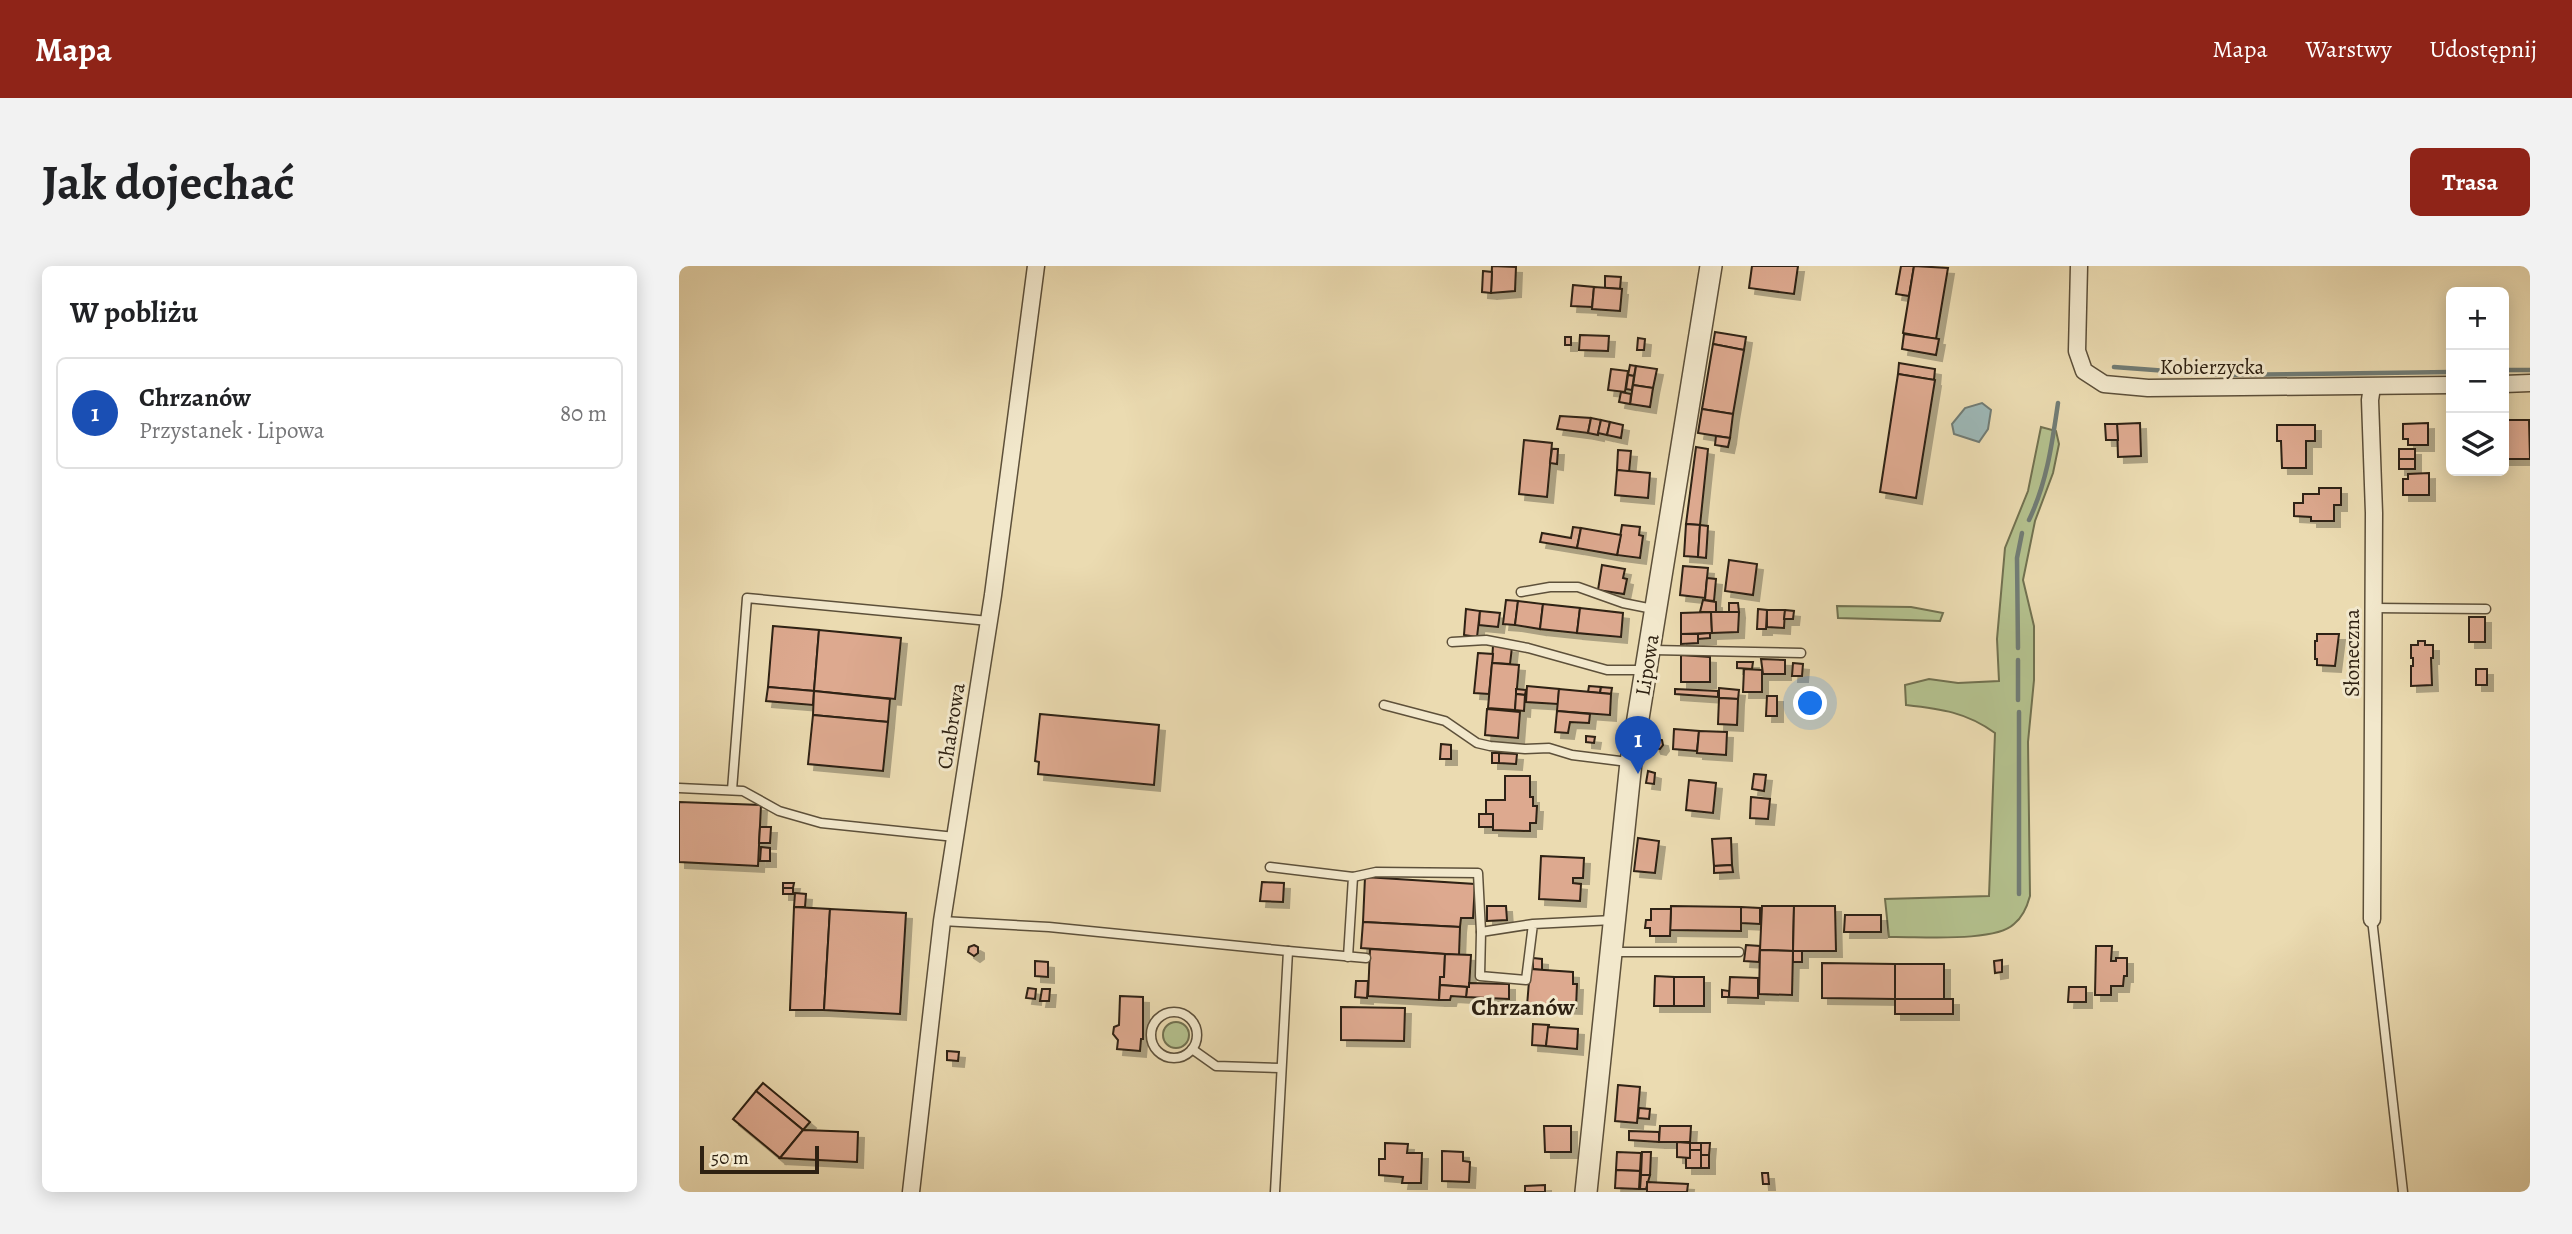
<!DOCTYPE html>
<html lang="pl">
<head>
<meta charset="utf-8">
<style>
	:root { --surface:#fff; --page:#f2f2f2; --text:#202124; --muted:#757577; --line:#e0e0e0; --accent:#8f2418 }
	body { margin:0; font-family:Alegreya,serif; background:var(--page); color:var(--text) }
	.controls { position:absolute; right:21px; top:21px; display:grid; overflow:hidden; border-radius:10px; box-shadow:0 4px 18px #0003 }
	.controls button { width:63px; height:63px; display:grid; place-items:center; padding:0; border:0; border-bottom:2px solid var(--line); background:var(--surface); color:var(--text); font:35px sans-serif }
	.scale { position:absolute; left:21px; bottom:18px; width:119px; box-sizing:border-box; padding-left:7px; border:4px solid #2e2112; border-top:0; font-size:19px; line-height:24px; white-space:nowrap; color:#2e2112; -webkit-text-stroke:5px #f2e8cc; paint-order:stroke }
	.you { position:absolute; left:1132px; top:438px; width:24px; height:24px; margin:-18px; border:5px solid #fff; border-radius:50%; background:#1a73e8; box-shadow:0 0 0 10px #1a73e833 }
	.badge { display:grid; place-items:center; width:46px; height:46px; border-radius:50%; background:var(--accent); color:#fff; font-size:23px; font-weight:700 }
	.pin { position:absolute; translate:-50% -58px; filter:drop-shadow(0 2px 4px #0008) }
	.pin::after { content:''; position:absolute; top:37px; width:24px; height:21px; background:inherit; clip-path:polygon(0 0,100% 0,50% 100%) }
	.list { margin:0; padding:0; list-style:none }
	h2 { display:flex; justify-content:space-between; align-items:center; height:91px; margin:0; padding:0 28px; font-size:30px }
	h2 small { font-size:23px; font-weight:400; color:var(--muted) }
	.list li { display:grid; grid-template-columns:46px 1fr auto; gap:21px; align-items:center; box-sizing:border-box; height:112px; margin:0 14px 14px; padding:0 14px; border:2px solid var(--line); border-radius:10px }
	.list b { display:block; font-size:26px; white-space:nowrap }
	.list p { margin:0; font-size:23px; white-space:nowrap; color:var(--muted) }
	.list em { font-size:23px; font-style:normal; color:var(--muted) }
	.icon { flex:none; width:38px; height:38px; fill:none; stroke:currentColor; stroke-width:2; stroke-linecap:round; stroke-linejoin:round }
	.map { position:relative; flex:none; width:1851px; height:926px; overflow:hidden; border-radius:10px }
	header { display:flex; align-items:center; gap:42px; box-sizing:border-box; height:98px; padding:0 35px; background:var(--accent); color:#fff }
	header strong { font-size:33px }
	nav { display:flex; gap:38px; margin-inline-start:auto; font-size:24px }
	.intro { display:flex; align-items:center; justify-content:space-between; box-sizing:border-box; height:168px; padding:0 42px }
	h1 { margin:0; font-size:49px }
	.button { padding:18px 32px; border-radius:10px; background:var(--accent); color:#fff; font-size:24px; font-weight:700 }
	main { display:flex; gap:42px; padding:0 42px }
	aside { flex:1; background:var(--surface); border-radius:10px; box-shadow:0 4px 18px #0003 }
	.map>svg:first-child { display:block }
</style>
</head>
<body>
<header>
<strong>Mapa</strong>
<nav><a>Mapa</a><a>Warstwy</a><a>Udostępnij</a></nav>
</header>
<div class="intro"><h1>Jak dojechać</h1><a class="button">Trasa</a></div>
<main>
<aside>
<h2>W pobliżu<small></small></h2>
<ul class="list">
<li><span class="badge" style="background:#1a4fb4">1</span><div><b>Chrzanów</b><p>Przystanek · Lipowa</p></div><em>80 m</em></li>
</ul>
</aside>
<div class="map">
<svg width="1851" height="926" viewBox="0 0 1851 926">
	<defs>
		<filter id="shadow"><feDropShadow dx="6" dy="6" stdDeviation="0" flood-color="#0004"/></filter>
	</defs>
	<rect width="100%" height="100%" fill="#ebdbb1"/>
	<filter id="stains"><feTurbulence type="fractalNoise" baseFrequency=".00286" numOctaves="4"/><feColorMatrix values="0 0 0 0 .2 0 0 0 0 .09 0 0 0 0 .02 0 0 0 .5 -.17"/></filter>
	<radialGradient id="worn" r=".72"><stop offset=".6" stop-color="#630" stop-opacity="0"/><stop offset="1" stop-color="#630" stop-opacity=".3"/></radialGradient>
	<!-- green -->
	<g fill="#b4c18e" stroke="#717150" stroke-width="2">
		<path d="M1362,161L1377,165L1380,178L1374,207L1356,255L1344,314L1355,360V414L1349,476L1351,630C1348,641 1344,651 1335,658C1315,677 1239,670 1210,671L1206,633L1310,630L1316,467C1287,446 1262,443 1227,439L1226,419L1250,413L1279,417L1320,415L1318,373L1326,282L1349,225Z"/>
		<path d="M1158,340L1232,341L1264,347L1261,355L1159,352Z"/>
		<circle cx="497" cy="769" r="13"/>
	</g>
	<!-- water -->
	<path fill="#9db8b7" stroke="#717c75" stroke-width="2" d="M1303,137L1312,144L1309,163L1300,176L1275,168L1273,158L1286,142Z"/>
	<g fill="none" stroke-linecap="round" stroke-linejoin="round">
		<!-- stream -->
		<g stroke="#717c75" stroke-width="4.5">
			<path d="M1435,101L1542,109L1772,106"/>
			<path d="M1825,104H1851"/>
			<path d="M1350,254C1368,216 1373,178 1379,137"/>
			<path d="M1339,382L1338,292L1343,267"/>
			<path d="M1339,394V434"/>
			<path d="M1340,628V446"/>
		</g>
	</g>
	<!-- building -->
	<g fill="#dda98f" stroke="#2e2112" stroke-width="2" filter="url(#shadow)">
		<path d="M813,0L837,1L836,25L812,27Z"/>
		<path d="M1073,0H1119L1115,28L1070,22Z"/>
		<path d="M1222,0H1235L1230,30L1217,28Z"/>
		<path d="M1235,0L1269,2L1257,73L1224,67Z"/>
		<path d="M804,5L813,6L812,27L803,26Z"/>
		<path d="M926,10L942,11L941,23L926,22Z"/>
		<path d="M894,19L915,21L913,41L892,40Z"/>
		<path d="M915,21L943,23L941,45L913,43Z"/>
		<path d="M1036,66L1067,71L1065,84L1034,78Z"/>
		<path d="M1225,68L1260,73L1257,89L1223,83Z"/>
		<path d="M901,69L930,70L929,85L900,84Z"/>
		<rect x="886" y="71" width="6" height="8"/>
		<path d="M959,72L966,73L965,84H958Z"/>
		<path d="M1034,78L1065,84L1054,148L1023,143Z"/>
		<path d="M1220,97L1256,103L1255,114L1219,108Z"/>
		<path d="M951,99L957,100L955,110L949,109Z"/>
		<path d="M957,100L978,103L974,122L954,119Z"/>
		<path d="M932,103L949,105L946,126L929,124Z"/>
		<path d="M1219,108L1256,114L1237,232L1201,226Z"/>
		<path d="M949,109L955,110L953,124L947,123Z"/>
		<path d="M954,119L974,122L971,141L951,138Z"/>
		<path d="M942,126L952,128L951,138L940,136Z"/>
		<path d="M1023,143L1054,148L1051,172L1019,167Z"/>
		<path d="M881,150L912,152L909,167L878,163Z"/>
		<path d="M912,152L922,154L919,169L909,167Z"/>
		<path d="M922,154L931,156L928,169L919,167Z"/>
		<path d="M1826,154H1850L1851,193H1825Z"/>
		<path d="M931,156L944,159L942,172L928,169Z"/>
		<path d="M1461,157L1462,190L1439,191L1438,158Z"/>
		<path d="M1749,157V179H1729V173H1724V158Z"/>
		<path d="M1426,158H1438L1439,174H1427Z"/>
		<path d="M1598,159H1636V175H1627V202H1603L1602,175H1598Z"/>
		<path d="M1037,170L1051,172L1049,181L1036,179Z"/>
		<path d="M845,174L873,177L868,231L840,228Z"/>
		<path d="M1017,181L1029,183L1021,259L1007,258Z"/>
		<path d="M873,183H879L878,198L871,197Z"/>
		<rect x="1720" y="183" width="16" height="10"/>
		<path d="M939,184L952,185L950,206L938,204Z"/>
		<rect x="1720" y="193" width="16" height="10"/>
		<path d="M938,204L971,207L969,232L936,229Z"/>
		<path d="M1750,207V229H1724V213H1729V208Z"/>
		<path d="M1640,222H1662V239H1655V255H1632V251L1615,250V237H1624V228H1640Z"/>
		<path d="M1007,258L1021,259L1019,291L1005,290Z"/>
		<path d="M943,259L961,261L960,269L964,270L961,292L938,289Z"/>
		<path d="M1021,259L1029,260L1027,292L1019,291Z"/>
		<path d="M894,261L902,262L898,282L861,276L863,267L892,272Z"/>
		<path d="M902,262L942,269L938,289L898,282Z"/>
		<path d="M1050,294L1078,298L1074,329L1046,325Z"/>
		<path d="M923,299L946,303L944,312L948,313L945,328L919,324Z"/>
		<path d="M1004,300L1029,302L1026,332L1001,329Z"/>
		<path d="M1028,312L1037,313L1035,335L1026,334Z"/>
		<path d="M827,334L839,335L836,359L824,358Z"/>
		<path d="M1024,334L1037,336V346H1021Z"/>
		<path d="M839,335L864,338L861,363L836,359Z"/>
		<path d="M1050,337H1059L1060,346H1050Z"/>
		<path d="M864,338L901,342L898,367L861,363Z"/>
		<path d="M901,342L944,347L942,371L898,367Z"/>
		<path d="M787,343L801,345L798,371L785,369Z"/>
		<path d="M1079,343L1088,344L1087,363H1078Z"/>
		<path d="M1088,344H1106L1105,362L1088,361Z"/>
		<path d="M1106,344L1115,345L1114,353H1105Z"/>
		<path d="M801,345L821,347L819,361L800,359Z"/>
		<path d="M1032,346L1033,367L1002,368V347Z"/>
		<path d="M1032,346H1060L1059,366L1033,367Z"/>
		<rect x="1790" y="351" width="16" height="25"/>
		<path d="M94,360L140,364L135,425L89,421Z"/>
		<path d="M140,364L222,372L216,433L135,425Z"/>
		<path d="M1031,367V372L1019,373V368Z"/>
		<path d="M1002,368H1019V377L1002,378Z"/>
		<path d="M1638,368H1660L1656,400L1638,399V393H1636V375H1638Z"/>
		<path d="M1739,375H1746V379H1754V392H1752L1753,419L1732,420V400H1734V392H1732V379H1739Z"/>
		<path d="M814,379L833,381L831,398L813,397Z"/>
		<path d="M799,387L814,388L810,428L795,427Z"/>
		<path d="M1002,389L1031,391V416H1002Z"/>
		<path d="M1082,393L1106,394V408H1084Z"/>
		<path d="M1058,396H1074L1073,403L1058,402Z"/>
		<path d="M813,397L840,399L836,444L809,442Z"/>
		<path d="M1114,397L1124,398L1123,410H1113Z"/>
		<path d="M1065,403L1083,404V426H1064Z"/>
		<rect x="1797" y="403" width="11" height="16"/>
		<path d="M848,420L880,423L879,438L847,436Z"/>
		<path d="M910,420L922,421L921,427L909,426Z"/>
		<path d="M89,421L135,425L134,439L87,435Z"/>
		<path d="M922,421L933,422L932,428L921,427Z"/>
		<path d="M1040,422L1060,424L1059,433L1040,432Z"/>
		<path d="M837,423L847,424L846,429L837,428Z"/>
		<path d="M880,423L932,428L931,449L878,445Z"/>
		<path d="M996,423L1039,425V431L996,428Z"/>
		<path d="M135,425L211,433L209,456L134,449Z"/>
		<path d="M837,428L846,429L845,445L836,444Z"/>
		<path d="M1088,430H1098V450H1087Z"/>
		<path d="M1040,432L1059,433L1058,459L1039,458Z"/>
		<path d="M808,443L841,446L839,472L806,469Z"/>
		<path d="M878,445L911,448L910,457L891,456L889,467L876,466Z"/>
		<path d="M361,448L480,459L475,519L359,508L360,496L356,495Z"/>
		<path d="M134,449L209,456L204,505L129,498Z"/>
		<path d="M995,463L1020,465L1018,485L994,483Z"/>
		<path d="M1020,465L1048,466L1047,489L1018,487Z"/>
		<path d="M907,470L916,471L915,477L907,476Z"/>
		<path d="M977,473L983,474L984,479L981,483L976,482L974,477Z"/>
		<path d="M762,478L772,479V493H761Z"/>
		<rect x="813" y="487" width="7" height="10"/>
		<path d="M820,487L838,488L837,498L820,497Z"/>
		<path d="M969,505L976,507L975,518L967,517Z"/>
		<path d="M1075,508L1087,509L1085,525L1073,523Z"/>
		<path d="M826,510H851V531H854V540H858L857,557H851V565L814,564V548H807V534H826Z"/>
		<path d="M1010,514L1037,517L1034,547L1007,544Z"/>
		<path d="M1072,531L1091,533L1089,553L1071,552Z"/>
		<path d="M0,536L82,539L79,600L0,596Z"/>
		<rect x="800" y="548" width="14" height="13"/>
		<path d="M81,561H92L91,577H80Z"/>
		<path d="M959,572L980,575L976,607L955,605Z"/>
		<path d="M1052,572L1053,599L1035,600L1033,573Z"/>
		<path d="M82,581L91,582V595H81Z"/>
		<path d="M862,590L905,592L904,612H894V617L902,618L901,635L860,633Z"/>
		<path d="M1053,599L1054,606L1035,607V600Z"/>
		<path d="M686,611L796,618L794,652H782L781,661L684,656Z"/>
		<path d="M583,616L605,617L604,636L581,635Z"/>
		<path d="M104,617H115L114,622H104Z"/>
		<rect x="104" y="622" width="10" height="6"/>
		<path d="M116,627L127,628L126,641H115Z"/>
		<path d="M808,640H827L828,654L808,655Z"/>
		<path d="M992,640L1062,641V665L991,664Z"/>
		<path d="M1083,640H1115L1114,685L1081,684Z"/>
		<path d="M1115,640H1156L1157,685H1114Z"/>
		<path d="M115,641L151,643L145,744H111Z"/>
		<path d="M1062,641L1081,642V658L1062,657Z"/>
		<path d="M151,643L227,647L221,748L145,744Z"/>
		<path d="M972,643H992L991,670H971V662H966L967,654H972Z"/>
		<path d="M1166,649H1202V666H1165Z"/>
		<path d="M684,656L781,661L780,689L682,682Z"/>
		<path d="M295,679L299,681V687L295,690L289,686L290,681Z"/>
		<path d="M1067,679L1081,680L1080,696L1065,695Z"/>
		<path d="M1417,680H1433L1432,695H1437V692H1448V710H1445L1444,720H1432V729H1416Z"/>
		<path d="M691,683L766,688L765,711H761L760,734L689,730Z"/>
		<path d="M1081,684L1114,685L1113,729L1080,728Z"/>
		<rect x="1114" y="685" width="9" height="11"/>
		<path d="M766,688L792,689L790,721L761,719V711H765Z"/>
		<path d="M854,692L863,693V704L854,703Z"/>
		<path d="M1323,694V706L1316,707L1315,695Z"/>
		<path d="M356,695L369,696V711L356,710Z"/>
		<path d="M1143,697L1216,698V733L1143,732Z"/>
		<rect x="1216" y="698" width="49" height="35"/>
		<path d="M851,703L894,706V718H898L897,742L848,740Z"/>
		<path d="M976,710L995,711V740H975Z"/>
		<rect x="995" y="711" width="30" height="29"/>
		<path d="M1051,711L1079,712V732L1050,731Z"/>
		<path d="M677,715H689L688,732L676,731Z"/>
		<path d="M790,717L830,718V733L787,731L788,721H790Z"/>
		<path d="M761,719L788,721L787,731L772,730L771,734H760Z"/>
		<path d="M1390,721H1407V736H1389Z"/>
		<path d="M349,722L357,723L356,733L347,732Z"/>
		<path d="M363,723H371L370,735H361Z"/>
		<path d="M1043,724L1050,725V731H1043Z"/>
		<path d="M441,730L464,731V773H462L461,785L438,783L439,774L434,768L435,761L440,759Z"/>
		<rect x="1216" y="733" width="58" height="15"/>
		<path d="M662,741L726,742L725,775L662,774Z"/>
		<path d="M854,758L870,759L867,780L853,779Z"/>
		<path d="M869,761L899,763L898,783L867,780Z"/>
		<path d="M268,785L280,786L279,795L268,794Z"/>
		<path d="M84,817L131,856L124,864L77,825Z"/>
		<path d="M939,819L961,821L958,857L936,855Z"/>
		<path d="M77,825L124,864L101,892L54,853Z"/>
		<path d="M960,842L971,843L970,853L959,852Z"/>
		<path d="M865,860H892V886H866Z"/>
		<path d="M981,860H1012L1011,876H980Z"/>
		<path d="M124,864L179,866L178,896L101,892Z"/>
		<path d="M950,865L980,866V876L950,874Z"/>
		<path d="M998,876L1011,877V892L998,891Z"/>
		<path d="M706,877L729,878L728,887H743L742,917H723L724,911L700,909V893H706Z"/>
		<rect x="1011" y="877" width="11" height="7"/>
		<path d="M1022,877H1031L1030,889H1022Z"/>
		<path d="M1011,884H1022V902H1007V892H1011Z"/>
		<path d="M763,885L784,886V895L791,896L790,916L763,915Z"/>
		<path d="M938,886L962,887L961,905L937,904Z"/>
		<path d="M963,886H972L971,909H962Z"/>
		<rect x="1022" y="889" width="8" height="13"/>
		<path d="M937,904L961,905L960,923L936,922Z"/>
		<path d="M1083,907H1089L1090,918H1084Z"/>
		<path d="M962,909H971L967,923H961Z"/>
		<path d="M968,916L1009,918L1008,926H968Z"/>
		<path d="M866,919V926H846V920Z"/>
	</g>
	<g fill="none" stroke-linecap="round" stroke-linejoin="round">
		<defs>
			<g id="service">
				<path d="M842,326L871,321H899L944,337L974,343"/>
				<path d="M1694,342L1807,343"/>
				<path d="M773,376L807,374L849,382L928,404H966"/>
				<path d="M973,384L1122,387"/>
				<path d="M705,439L766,455L798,477L811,480L846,483L870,482L893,489L949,496"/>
				<path d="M0,522L64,525L100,545L142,557L276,571"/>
				<path d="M53,524L68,332L310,355"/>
				<path d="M591,601L674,611L669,691"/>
				<path d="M674,611L697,606L799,607L802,666"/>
				<path d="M1693,653L1724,926"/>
				<path d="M263,655L370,661L609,685L596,926"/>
				<path d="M854,658L847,714L801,710L802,666L854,658L934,654"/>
				<path d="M609,685L687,692"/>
				<path d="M934,686H1060"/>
				<circle cx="495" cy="769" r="23"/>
				<path d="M513,783L537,800L601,802"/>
			</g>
			<g id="minor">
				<path d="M1400,0L1398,85L1405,105L1425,118L1469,122L1772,119"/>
				<path d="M1825,118L1851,117"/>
				<path d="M1693,121L1691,134L1695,247L1693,653"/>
				<path d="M232,926L263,655L314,329L357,0"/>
			</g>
			<path id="tertiary" d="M907,926L952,496L1032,0"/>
		</defs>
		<!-- service casing -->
		<use href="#service" stroke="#5d503a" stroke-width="11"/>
		<!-- minor casing -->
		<use href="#minor" stroke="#5d503a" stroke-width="19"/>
		<!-- tertiary casing -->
		<use href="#tertiary" stroke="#5d503a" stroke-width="24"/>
		<!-- service -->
		<use href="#service" stroke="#f2e8cc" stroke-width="8"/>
		<!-- minor -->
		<use href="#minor" stroke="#f2e8cc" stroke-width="16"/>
		<!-- tertiary -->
		<use href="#tertiary" stroke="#f2e8cc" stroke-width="21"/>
	</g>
	<g text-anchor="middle" stroke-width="6" stroke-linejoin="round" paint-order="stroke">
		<!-- street labels -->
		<g font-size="21" fill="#2e2112" stroke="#f2e8cc">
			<text x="1533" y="108">Kobierzycka</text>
			<text transform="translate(1673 387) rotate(-90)" y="7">Słoneczna</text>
			<text transform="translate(968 399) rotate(-81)" y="7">Lipowa</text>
			<text transform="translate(272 460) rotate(-81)" y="7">Chabrowa</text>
		</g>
		<!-- quarter labels -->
		<g font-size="24" font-weight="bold" fill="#2e2112" stroke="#f2e8cc">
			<text x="844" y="749">Chrzanów</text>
		</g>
	</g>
	<rect width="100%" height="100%" filter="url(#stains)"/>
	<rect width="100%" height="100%" fill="url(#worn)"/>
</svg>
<div class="controls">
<button>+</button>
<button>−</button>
<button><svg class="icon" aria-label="layers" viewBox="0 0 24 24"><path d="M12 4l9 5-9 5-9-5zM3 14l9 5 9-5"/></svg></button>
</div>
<div class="scale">50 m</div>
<div class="you"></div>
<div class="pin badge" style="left:959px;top:508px;background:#1a4fb4">1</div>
</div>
</main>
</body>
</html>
